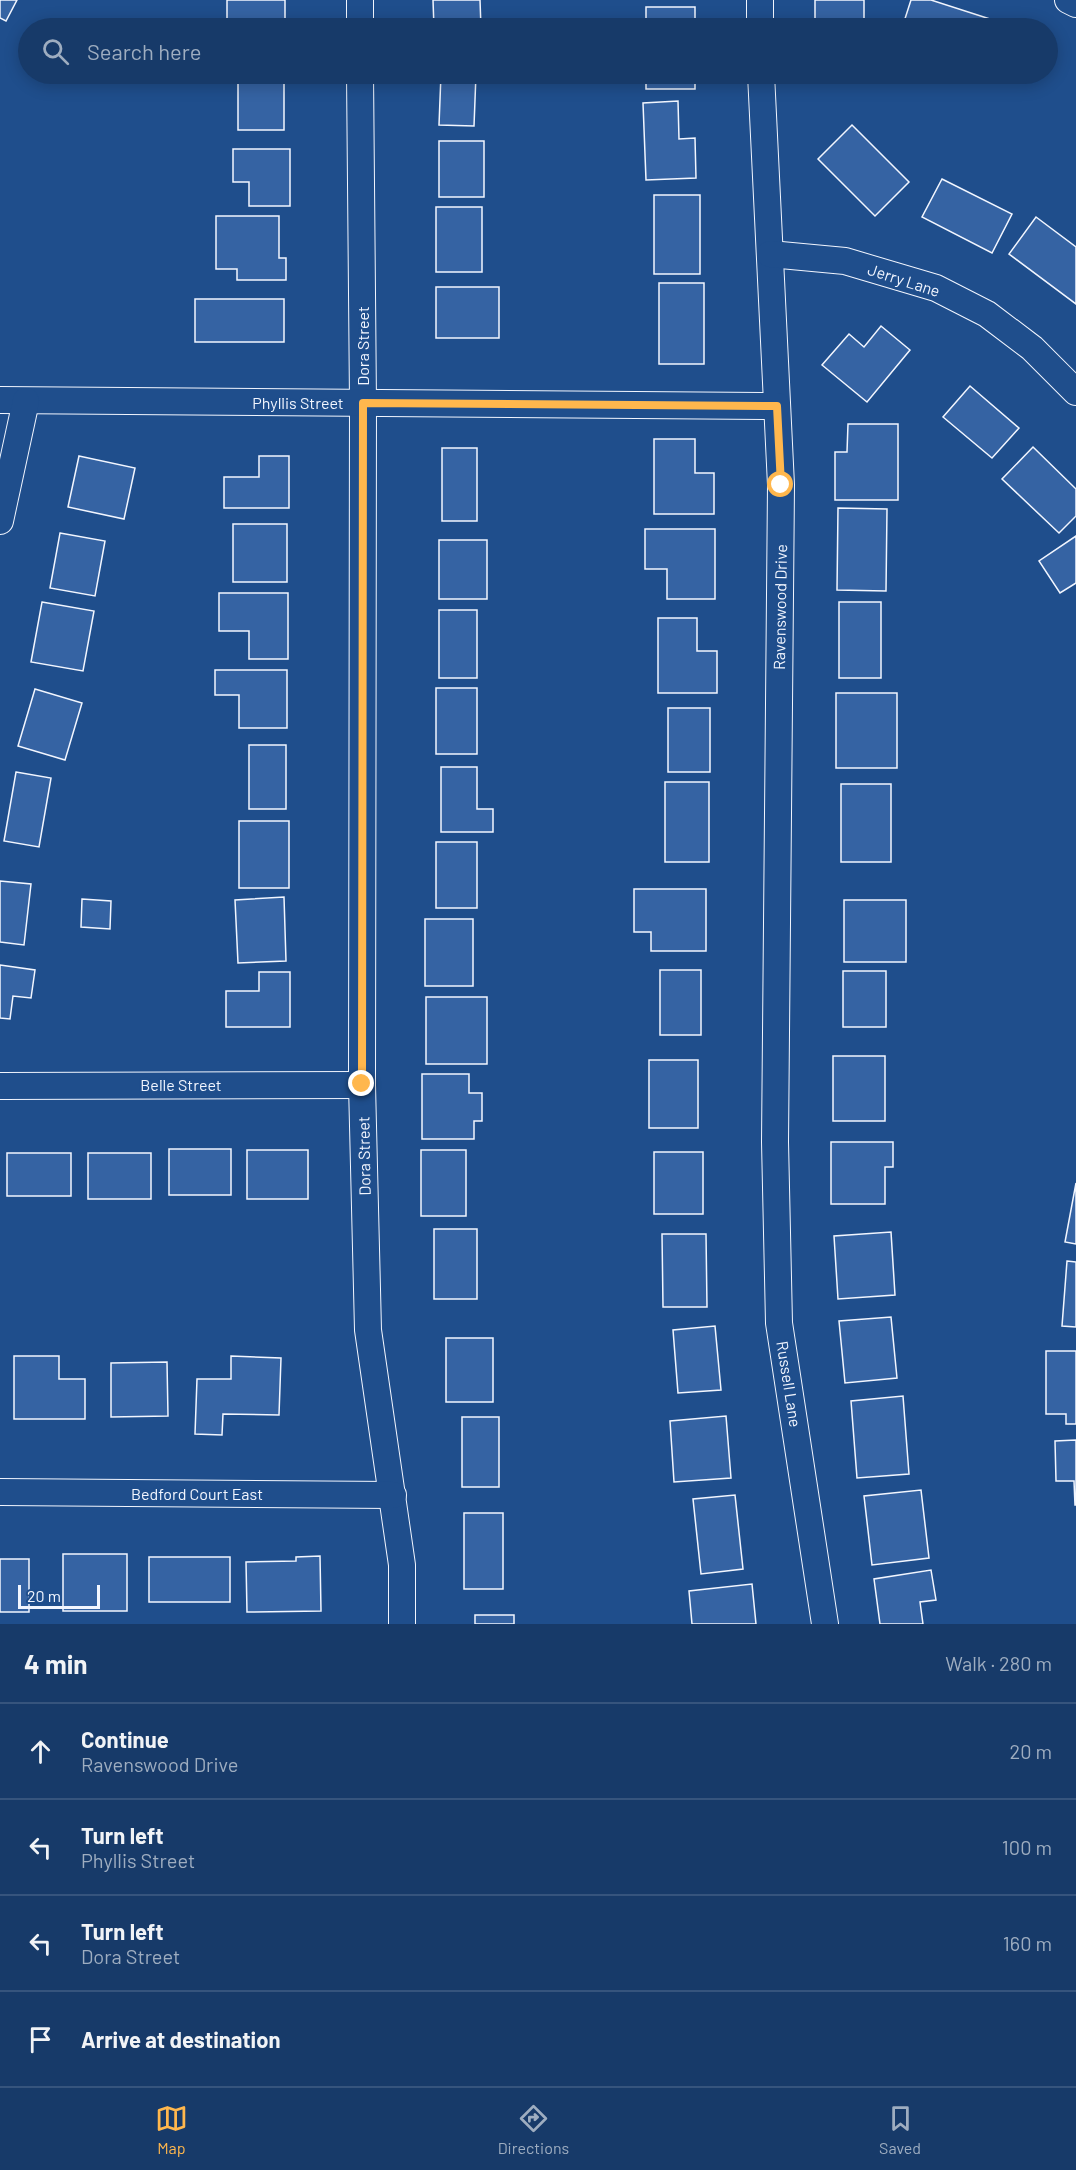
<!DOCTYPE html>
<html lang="en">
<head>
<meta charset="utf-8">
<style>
	:root { --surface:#173a69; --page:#20416f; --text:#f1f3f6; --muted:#9eadc0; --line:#36547d; --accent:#ffb74d }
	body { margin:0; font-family:Barlow,sans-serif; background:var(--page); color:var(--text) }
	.scale { position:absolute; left:18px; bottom:15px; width:82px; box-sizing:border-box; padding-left:6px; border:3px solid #f2f6ff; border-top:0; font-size:16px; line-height:21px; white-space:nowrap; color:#f2f6ff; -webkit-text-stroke:4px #1f4e8c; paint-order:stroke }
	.stop { position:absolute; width:18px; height:18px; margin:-14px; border:4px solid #ffb74d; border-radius:50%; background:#fff }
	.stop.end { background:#ffb74d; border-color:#fff; box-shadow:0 2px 6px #0008 }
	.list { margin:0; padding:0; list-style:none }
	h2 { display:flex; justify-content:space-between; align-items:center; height:78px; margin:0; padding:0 24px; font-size:26px }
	h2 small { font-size:20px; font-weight:400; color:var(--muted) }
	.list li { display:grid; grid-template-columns:39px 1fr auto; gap:18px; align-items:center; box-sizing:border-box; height:96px; padding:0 24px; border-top:2px solid var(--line) }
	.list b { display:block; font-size:22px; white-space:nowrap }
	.list p { margin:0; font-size:20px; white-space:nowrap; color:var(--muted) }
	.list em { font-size:20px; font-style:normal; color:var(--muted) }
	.icon { flex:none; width:33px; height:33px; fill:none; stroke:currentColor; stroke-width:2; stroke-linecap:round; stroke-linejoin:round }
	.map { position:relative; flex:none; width:1076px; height:1624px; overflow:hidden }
	.search { position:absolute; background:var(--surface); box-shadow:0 3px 15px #0003; left:18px; right:18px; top:18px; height:66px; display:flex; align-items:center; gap:15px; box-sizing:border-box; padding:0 21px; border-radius:33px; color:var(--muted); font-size:22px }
	.sheet { height:462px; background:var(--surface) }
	nav { display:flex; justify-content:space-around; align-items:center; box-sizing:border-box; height:84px; border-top:2px solid var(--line); background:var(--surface); font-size:16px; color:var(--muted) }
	nav a { display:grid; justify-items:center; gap:3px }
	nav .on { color:var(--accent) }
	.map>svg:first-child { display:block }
</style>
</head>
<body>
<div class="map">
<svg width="1076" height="1624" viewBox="0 0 1076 1624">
	<rect width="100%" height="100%" fill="#1f4e8c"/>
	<!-- building -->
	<g fill="#3563a3" stroke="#f2f6ff" stroke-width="1.5">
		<path d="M0,0H17L6,21L0,18Z"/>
		<path d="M227,0H285V28H239V21H227Z"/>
		<path d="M433,0H480L481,28H434Z"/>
		<rect x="815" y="0" width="49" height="28"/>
		<path d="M911,0H931L990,19L987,28H902Z"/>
		<rect x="646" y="7" width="49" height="21"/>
		<rect x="238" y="74" width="46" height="56"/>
		<path d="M441,74H476L474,126L439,125Z"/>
		<rect x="646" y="74" width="49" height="15"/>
		<path d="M678,101L679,139L695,138L696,178L646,180L643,103Z"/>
		<path d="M852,125L909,182L875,216L818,159Z"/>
		<rect x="439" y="141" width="45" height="56"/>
		<path d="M233,149H290V206H249V182H233Z"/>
		<path d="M942,179L1012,214L992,253L922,217Z"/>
		<rect x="654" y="195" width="46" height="79"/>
		<rect x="436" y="207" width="46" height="65"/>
		<path d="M216,216H279V258H286V280H237V269H216Z"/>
		<path d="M1036,217L1076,247V304L1009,254Z"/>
		<rect x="659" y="283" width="45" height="81"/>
		<rect x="436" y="287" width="63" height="51"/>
		<rect x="195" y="299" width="89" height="43"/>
		<path d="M881,326L910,350L867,402L822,365L849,334L864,347Z"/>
		<path d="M970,386L1019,428L992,458L943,417Z"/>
		<path d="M848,424H898V500H835V452H847Z"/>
		<path d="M654,439H695V473H714V514H654Z"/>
		<path d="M1033,447L1076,489V516L1059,533L1002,479Z"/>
		<rect x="442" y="448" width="35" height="73"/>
		<path d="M79,456L135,468L124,519L68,507Z"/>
		<path d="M259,456H289V508H224V477H259Z"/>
		<path d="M838,508L887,509L886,591L837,590Z"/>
		<rect x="233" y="524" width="54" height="58"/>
		<path d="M645,529H715V599H667V569H645Z"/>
		<path d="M60,533L105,541L95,596L50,588Z"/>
		<path d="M1076,536V583L1060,593L1039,561Z"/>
		<rect x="439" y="540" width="48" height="59"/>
		<path d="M219,593H288V659H249V631H219Z"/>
		<path d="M42,602L94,611L83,671L31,662Z"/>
		<rect x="839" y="602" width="42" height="76"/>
		<rect x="439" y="610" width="38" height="68"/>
		<path d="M658,618H697V651H717V693H658Z"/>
		<path d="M215,670H287V728H239V695H215Z"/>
		<rect x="436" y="688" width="41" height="66"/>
		<path d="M35,689L82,703L65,760L18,746Z"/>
		<rect x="836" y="693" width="61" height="75"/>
		<rect x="668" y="708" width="42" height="64"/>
		<rect x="249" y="745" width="37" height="64"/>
		<path d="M441,767H477V809H493V832H441Z"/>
		<path d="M16,772L51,778L39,847L4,841Z"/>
		<rect x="665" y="782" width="44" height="80"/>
		<rect x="841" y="784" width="50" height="78"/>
		<rect x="239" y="821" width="50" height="67"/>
		<rect x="436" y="842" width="41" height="66"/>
		<path d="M0,881L31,884L24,945L0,942Z"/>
		<path d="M634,889H706V951H651V932H634Z"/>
		<path d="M284,897L286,961L238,963L235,900Z"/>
		<path d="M82,899L111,901L110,929L81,927Z"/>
		<rect x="844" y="900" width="62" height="62"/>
		<rect x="425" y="919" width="48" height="67"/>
		<path d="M0,965L35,970L31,998L13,996L10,1019L0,1018Z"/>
		<rect x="660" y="970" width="41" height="65"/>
		<rect x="843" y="971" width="43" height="56"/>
		<path d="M259,972H290V1027H226V991H259Z"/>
		<rect x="426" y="997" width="61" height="67"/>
		<rect x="833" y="1056" width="52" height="65"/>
		<rect x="649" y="1060" width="49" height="68"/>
		<path d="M422,1074H469V1093H482V1121H474V1139H422Z"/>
		<path d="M831,1142H893V1167H885V1204H831Z"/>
		<rect x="169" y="1149" width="62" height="46"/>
		<rect x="247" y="1150" width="61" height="49"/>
		<rect x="421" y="1150" width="45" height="66"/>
		<rect x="654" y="1152" width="49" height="62"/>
		<rect x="7" y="1153" width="64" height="43"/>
		<rect x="88" y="1153" width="63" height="46"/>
		<path d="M1076,1183V1244L1065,1242Z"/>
		<rect x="434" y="1229" width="43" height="70"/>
		<path d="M891,1232L895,1295L838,1299L834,1236Z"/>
		<path d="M662,1234H706L707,1307H663Z"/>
		<path d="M1067,1261L1076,1262V1327L1062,1326Z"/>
		<path d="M891,1317L897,1378L845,1383L839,1321Z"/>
		<path d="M715,1326L721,1390L678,1393L673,1330Z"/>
		<rect x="446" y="1338" width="47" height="64"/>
		<path d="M1046,1351H1076V1424H1066V1414H1046Z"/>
		<path d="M14,1356H59V1379H85V1419H14Z"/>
		<path d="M231,1356L281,1358L279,1415L223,1414L222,1435L195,1434L197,1379H231Z"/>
		<path d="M167,1362L168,1416L111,1417V1363Z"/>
		<path d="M903,1396L909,1474L857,1478L851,1401Z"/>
		<path d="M726,1416L731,1478L674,1482L670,1421Z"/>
		<rect x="462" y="1417" width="37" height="70"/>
		<path d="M1076,1440V1505H1075L1074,1481H1056L1055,1441Z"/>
		<path d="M921,1490L929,1558L872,1565L864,1496Z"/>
		<path d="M735,1495L743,1569L701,1574L693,1499Z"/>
		<rect x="464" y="1513" width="39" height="76"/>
		<rect x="63" y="1554" width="64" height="57"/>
		<path d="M320,1556L321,1611L247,1612L246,1562L296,1561V1557Z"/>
		<rect x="149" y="1557" width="81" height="45"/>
		<rect x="0" y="1559" width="29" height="53"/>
		<path d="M931,1570L936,1600L920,1602L923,1624H880L874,1579Z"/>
		<path d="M752,1584L756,1624H692L689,1591Z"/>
		<rect x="475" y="1615" width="39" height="9"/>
	</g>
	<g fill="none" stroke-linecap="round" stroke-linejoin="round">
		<defs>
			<g id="minor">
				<path d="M360,0V28"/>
				<path d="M1068,0L1076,4"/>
				<path d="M760,28V0"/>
				<path d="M360,74L363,403L362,1085L368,1330L402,1565V1624"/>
				<path d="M761,74L781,485L775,1142L779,1323L825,1624"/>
				<path d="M770,254L845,261L936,288L987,314L1032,348L1076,392"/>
				<path d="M0,400L777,406"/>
				<path d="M0,521L26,401"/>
				<path d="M0,1086L362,1085"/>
				<path d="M0,1492L393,1495"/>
			</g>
		</defs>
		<!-- minor casing -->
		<use href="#minor" stroke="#f2f6ff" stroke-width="28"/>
		<!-- minor -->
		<use href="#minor" stroke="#1f4e8c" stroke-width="26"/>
	</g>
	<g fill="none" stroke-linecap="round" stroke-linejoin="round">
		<!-- route -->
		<path stroke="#ffb74d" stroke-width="8" d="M362,1084L363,403L777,406L781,485"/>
	</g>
	<g text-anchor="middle" stroke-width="4.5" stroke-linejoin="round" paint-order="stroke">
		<!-- street labels -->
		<g font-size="16" fill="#f2f6ff" stroke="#1f4e8c">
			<text transform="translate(904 280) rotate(18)" y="6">Jerry Lane</text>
			<text transform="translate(363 346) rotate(-90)" y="6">Dora Street</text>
			<text x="298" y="409">Phyllis Street</text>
			<text transform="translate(780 607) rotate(-89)" y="6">Ravenswood Drive</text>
			<text x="181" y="1091">Belle Street</text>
			<text transform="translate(364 1156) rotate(-91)" y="6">Dora Street</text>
			<text transform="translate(789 1384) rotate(81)" y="6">Russell Lane</text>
			<text x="197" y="1500">Bedford Court East</text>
		</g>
	</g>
</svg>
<div class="scale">20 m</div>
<div class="stop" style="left:781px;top:485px"></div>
<div class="stop end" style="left:362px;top:1084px"></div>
<div class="search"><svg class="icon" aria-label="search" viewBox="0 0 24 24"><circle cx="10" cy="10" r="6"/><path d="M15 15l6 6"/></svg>Search here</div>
</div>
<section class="sheet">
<h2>4 min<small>Walk · 280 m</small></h2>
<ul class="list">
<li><svg class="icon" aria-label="ahead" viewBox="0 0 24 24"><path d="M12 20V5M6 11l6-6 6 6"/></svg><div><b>Continue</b><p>Ravenswood Drive</p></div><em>20 m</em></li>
<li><svg class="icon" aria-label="left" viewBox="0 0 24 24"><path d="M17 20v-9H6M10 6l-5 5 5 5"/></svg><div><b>Turn left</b><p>Phyllis Street</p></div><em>100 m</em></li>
<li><svg class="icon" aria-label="left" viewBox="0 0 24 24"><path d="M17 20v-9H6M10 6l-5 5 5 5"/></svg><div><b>Turn left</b><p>Dora Street</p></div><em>160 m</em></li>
<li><svg class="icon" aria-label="arrive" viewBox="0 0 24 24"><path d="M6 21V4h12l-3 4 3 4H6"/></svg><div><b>Arrive at destination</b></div></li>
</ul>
</section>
<nav>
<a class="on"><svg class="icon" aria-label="map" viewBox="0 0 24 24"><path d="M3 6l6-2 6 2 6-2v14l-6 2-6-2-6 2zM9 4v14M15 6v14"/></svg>Map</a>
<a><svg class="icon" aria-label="directions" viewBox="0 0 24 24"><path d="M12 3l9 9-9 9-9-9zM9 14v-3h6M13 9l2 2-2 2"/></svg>Directions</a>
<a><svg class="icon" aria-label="saved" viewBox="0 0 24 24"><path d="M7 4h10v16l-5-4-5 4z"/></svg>Saved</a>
</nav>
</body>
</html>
